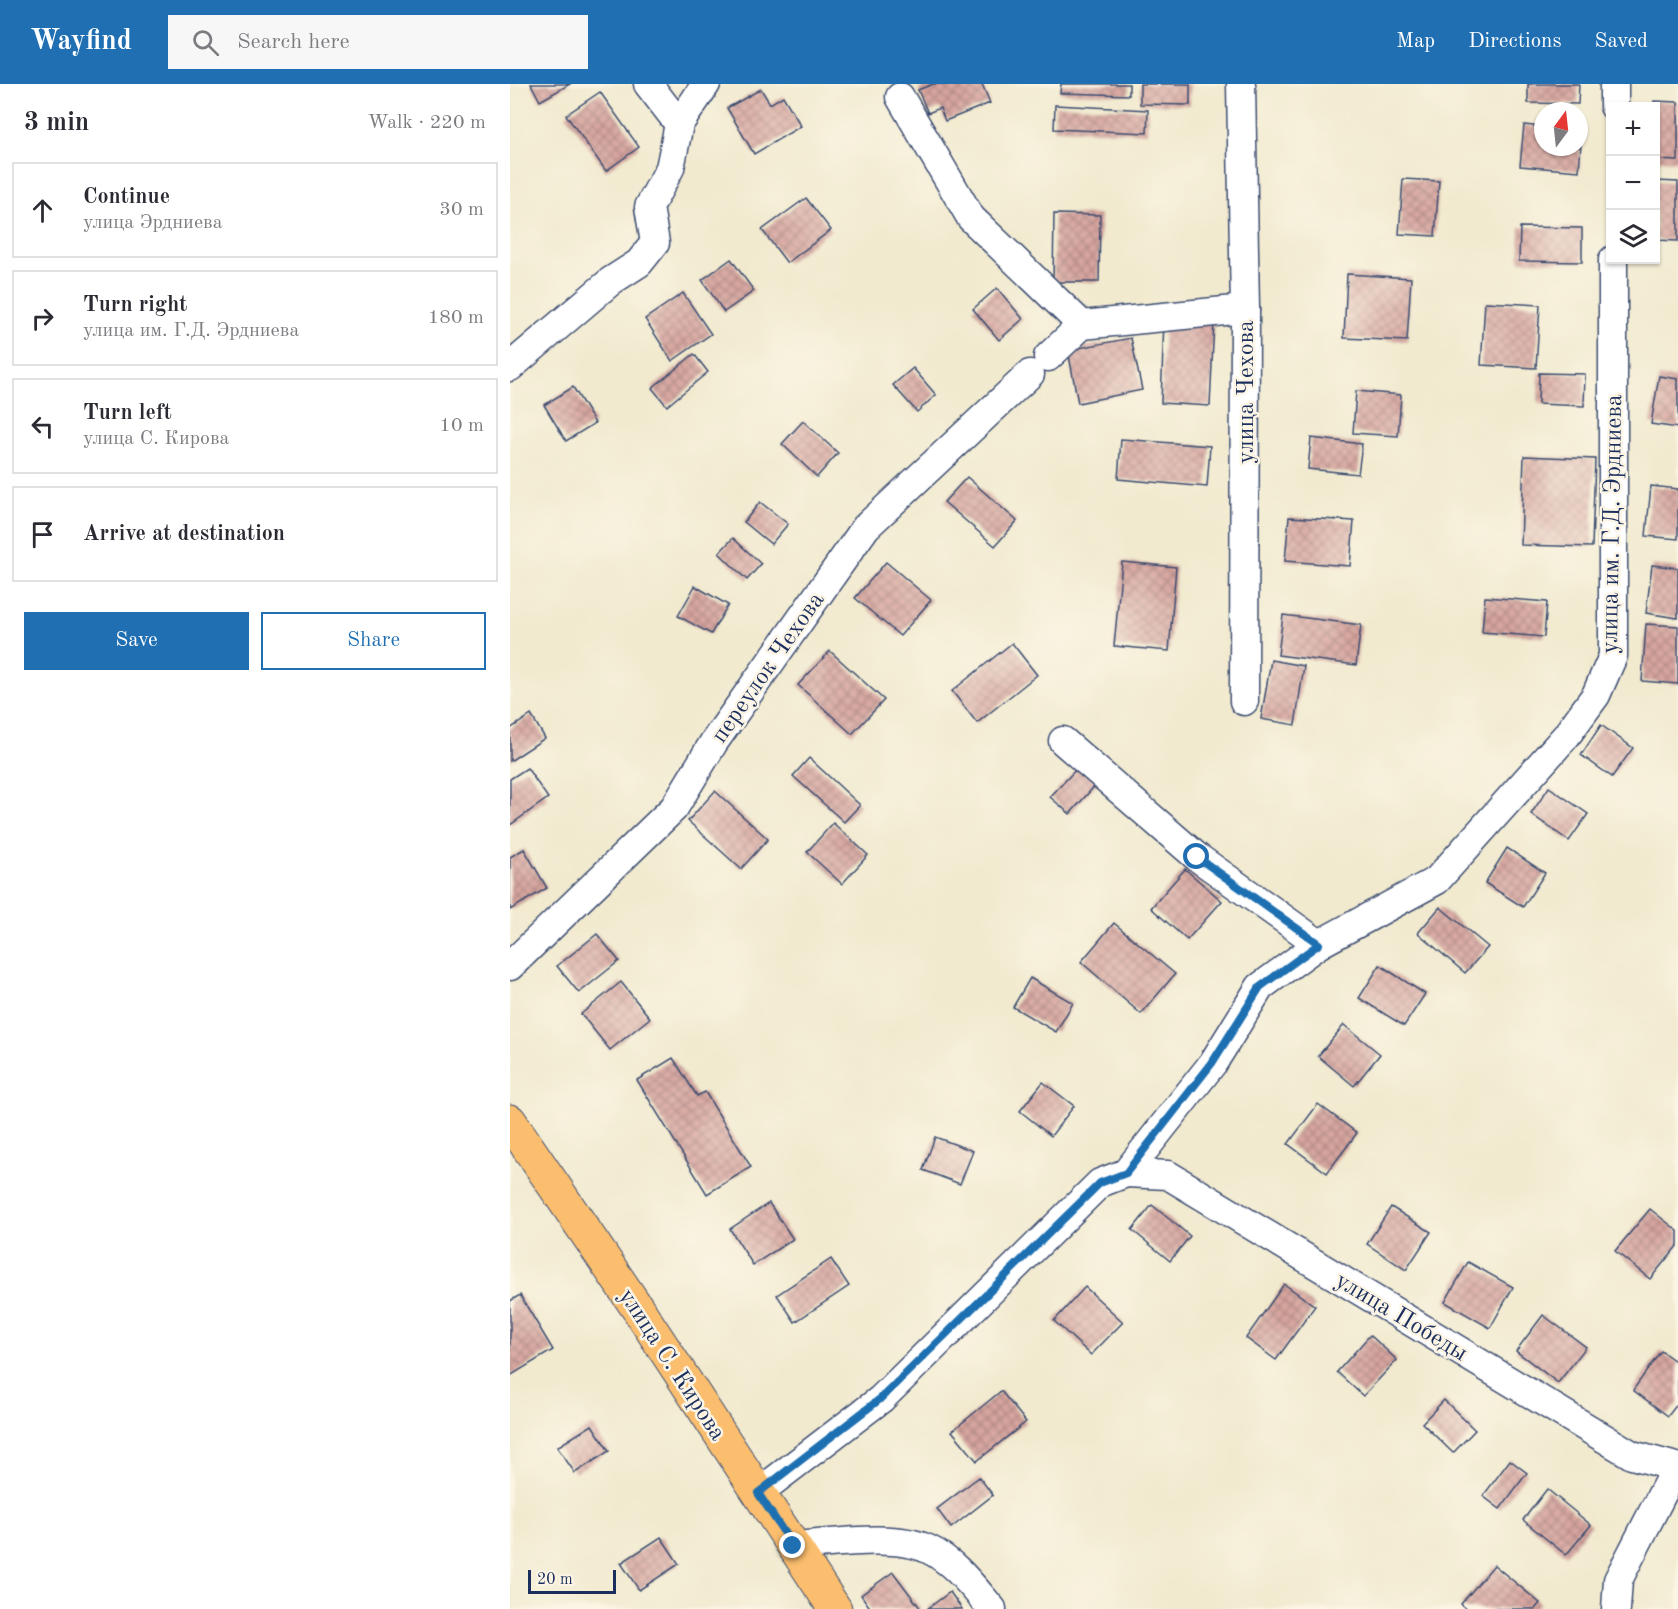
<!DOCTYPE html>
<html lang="en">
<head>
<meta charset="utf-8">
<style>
	:root { --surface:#fff; --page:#f7f7f7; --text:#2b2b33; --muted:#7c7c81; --line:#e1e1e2; --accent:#1f6fb2 }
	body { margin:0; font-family:"Old Standard TT",serif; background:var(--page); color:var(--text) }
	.controls { position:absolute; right:18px; top:18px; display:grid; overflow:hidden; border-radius:0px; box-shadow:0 2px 4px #0004 }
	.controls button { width:54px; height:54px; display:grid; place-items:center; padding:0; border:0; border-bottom:2px solid var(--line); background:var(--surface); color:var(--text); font:30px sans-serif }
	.compass { position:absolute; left:1024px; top:18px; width:54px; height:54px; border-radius:50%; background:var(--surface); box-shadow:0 2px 4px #0004; rotate:15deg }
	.scale { position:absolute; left:18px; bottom:15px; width:88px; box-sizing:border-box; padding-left:6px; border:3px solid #1b2f5e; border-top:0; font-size:16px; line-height:21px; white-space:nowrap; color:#1b2f5e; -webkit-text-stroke:4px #fcf5e5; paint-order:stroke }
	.stop { position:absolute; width:18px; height:18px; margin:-14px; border:4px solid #1f6fb2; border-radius:50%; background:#fff }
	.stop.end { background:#1f6fb2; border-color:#fff; box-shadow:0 2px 6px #0008 }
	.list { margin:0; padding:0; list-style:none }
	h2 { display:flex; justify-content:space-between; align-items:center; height:78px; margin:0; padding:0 24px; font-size:26px }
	h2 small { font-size:20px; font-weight:400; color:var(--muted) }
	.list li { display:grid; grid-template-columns:39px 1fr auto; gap:18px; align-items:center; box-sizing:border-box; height:96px; margin:0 12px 12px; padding:0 12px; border:2px solid var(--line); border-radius:0px }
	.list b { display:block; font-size:22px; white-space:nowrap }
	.list p { margin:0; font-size:20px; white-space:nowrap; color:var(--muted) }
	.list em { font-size:20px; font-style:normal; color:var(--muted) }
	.actions { display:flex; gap:12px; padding:18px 24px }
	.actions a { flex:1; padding:14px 0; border:2px solid var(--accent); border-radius:0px; text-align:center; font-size:21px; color:var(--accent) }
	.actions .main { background:var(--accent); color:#fff }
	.icon { flex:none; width:33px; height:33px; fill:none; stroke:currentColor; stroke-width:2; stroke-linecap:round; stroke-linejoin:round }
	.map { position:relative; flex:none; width:1168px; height:1525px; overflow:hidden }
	header { display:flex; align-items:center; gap:36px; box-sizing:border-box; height:84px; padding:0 30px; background:var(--accent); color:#fff }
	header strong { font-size:28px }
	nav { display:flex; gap:33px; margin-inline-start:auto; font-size:21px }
	.search { width:420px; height:54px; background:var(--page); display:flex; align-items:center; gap:15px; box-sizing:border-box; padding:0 21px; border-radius:0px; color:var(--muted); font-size:22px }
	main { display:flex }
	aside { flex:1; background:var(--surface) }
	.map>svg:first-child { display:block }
</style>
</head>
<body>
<header>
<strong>Wayfind</strong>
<div class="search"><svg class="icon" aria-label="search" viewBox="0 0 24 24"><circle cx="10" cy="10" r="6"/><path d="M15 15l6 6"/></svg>Search here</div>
<nav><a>Map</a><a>Directions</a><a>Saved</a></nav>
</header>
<main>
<aside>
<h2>3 min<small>Walk · 220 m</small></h2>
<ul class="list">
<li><svg class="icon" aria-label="ahead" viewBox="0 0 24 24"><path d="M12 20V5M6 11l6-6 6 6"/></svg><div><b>Continue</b><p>улица Эрдниева</p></div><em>30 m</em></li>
<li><svg class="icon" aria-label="right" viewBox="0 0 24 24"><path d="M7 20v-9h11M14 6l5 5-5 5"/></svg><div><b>Turn right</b><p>улица им. Г.Д. Эрдниева</p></div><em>180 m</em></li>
<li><svg class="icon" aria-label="left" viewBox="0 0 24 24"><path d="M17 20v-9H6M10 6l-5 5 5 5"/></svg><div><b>Turn left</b><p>улица С. Кирова</p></div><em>10 m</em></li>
<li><svg class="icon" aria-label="arrive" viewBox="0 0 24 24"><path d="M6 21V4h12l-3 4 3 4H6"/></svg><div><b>Arrive at destination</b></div></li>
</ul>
<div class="actions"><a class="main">Save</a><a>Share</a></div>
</aside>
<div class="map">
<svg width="1168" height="1525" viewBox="0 0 1168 1525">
	<defs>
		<pattern id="building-cross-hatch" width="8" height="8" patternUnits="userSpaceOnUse" patternTransform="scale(1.5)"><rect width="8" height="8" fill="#d7a59f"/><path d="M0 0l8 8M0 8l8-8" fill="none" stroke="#ae8785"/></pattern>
	</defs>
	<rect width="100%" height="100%" fill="#fcf5e5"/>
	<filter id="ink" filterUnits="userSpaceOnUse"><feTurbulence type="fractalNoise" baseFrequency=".0167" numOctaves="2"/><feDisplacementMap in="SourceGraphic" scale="12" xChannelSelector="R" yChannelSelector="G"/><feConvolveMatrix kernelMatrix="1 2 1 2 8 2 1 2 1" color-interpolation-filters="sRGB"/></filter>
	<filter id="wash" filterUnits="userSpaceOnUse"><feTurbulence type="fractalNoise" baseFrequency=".008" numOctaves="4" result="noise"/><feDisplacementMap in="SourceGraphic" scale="24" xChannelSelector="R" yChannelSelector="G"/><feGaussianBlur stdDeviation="1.35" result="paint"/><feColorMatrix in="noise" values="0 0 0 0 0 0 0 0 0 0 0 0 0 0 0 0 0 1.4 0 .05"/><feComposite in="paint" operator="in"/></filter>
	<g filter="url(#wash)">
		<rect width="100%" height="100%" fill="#f1eacf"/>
		<g id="blocks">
			<!-- building -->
			<g fill="url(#building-cross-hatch)">
				<path d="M21,0H60L30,17Z"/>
				<path d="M423,0H472L480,19L435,37L430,24L418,29L408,6Z"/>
				<path d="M551,0H619V11L550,9Z"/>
				<path d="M630,0H680V21L630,20Z"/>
				<path d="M1018,0H1069L1068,20L1018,19Z"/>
				<path d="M251,5L260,20L273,12L291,42L244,70L217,24Z"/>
				<path d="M90,8L129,63L96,87L56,31Z"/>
				<path d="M1144,17L1168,18V77L1146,76V22H1143Z"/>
				<path d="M545,21L638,26L637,49L544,45Z"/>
				<path d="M1014,41L1033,43V63H1069V46H1072L1069,87L1010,82Z"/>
				<path d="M893,95L929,97L925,152L889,150Z"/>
				<path d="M1146,97L1168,98V157L1146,156Z"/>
				<path d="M296,114L321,146L277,179L252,146Z"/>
				<path d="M544,130L590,131L589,198H543Z"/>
				<path d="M1010,143L1072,144V178L1009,177Z"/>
				<path d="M221,175L244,207L214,228L192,196Z"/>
				<path d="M837,190L901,194L897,257L834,254Z"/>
				<path d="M487,204L513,235L489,256L463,225Z"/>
				<path d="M173,209L201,250L162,277L135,235Z"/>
				<path d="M975,218L1030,221L1026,284L971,281Z"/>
				<path d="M654,235L704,237L700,322L651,319Z"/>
				<path d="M621,254L632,306L568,319L558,266Z"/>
				<path d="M184,270L198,288L157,322L142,304Z"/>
				<path d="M403,284L426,311L407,328L383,301Z"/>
				<path d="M1029,289L1075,290L1074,322L1028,320Z"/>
				<path d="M1149,292L1168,295V344L1141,340Z"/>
				<path d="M63,303L85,339L56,357L34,321Z"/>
				<path d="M846,307L891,311L888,352L843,349Z"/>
				<path d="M293,337L328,369L307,393L272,360Z"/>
				<path d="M801,354L852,360L848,390L798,385Z"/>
				<path d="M611,355L700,362L697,403L608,395Z"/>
				<path d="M1014,372L1085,375L1082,463L1011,461Z"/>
				<path d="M457,393L507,437L485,462L434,418Z"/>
				<path d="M1141,402L1168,405V455L1136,452Z"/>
				<path d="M250,418L278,440L261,460L234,438Z"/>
				<path d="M779,433L844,437L840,482L775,477Z"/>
				<path d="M223,454L251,480L237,496L209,469Z"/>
				<path d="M376,478L421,516L390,552L345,514Z"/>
				<path d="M612,478L666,483L659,567L604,562Z"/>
				<path d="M1142,481L1168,484V534L1136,529Z"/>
				<path d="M185,502L218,521L201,550L168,532Z"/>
				<path d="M975,513L1037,518L1034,553L972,548Z"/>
				<path d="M773,531L851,541L846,581L768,571Z"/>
				<path d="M1136,540L1168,542V600L1132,597Z"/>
				<path d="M502,559L527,591L467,639L442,607Z"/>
				<path d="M320,567L374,616L342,650L288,601Z"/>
				<path d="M761,576L794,582L785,641L751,635Z"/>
				<path d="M21,631L35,654L0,677V645Z"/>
				<path d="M1091,641L1123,664L1102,693L1071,671Z"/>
				<path d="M299,674L350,721L334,738L283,692Z"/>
				<path d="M569,682L588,698L560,730L540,713Z"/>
				<path d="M17,684L38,714L0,741V695Z"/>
				<path d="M1039,703L1078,730L1059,757L1021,730Z"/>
				<path d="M205,707L258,755L231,785L178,737Z"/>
				<path d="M323,739L358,771L332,800L297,768Z"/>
				<path d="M997,764L1035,789L1013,823L975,799Z"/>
				<path d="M14,765L37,804L0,826V773Z"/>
				<path d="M675,785L712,817L677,856L641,824Z"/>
				<path d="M930,823L978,863L955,889L908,849Z"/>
				<path d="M604,839L665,890L631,930L571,878Z"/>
				<path d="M87,850L109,877L69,909L47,882Z"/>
				<path d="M870,881L915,910L894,942L849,914Z"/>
				<path d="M520,894L563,919L546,948L503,923Z"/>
				<path d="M111,898L140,934L100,966L71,930Z"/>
				<path d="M834,941L870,970L844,1002L808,972Z"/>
				<path d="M163,974L187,1012L195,1008L241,1083L197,1110L127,996Z"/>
				<path d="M533,998L564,1022L541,1052L510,1027Z"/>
				<path d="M808,1020L847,1049L817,1089L778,1060Z"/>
				<path d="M425,1053L463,1067L450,1100L413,1086Z"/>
				<path d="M259,1119L283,1155L243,1181L220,1145Z"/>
				<path d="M642,1121L680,1152L660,1177L622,1146Z"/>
				<path d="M881,1123L921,1148L896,1186L857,1160Z"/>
				<path d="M1140,1125L1168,1147V1161L1140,1195L1105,1167Z"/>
				<path d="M321,1175L339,1202L285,1238L267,1211Z"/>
				<path d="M958,1178L1003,1203L980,1244L935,1218Z"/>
				<path d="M774,1200L805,1222L766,1276L736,1254Z"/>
				<path d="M575,1203L613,1238L581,1271L544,1237Z"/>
				<path d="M10,1211L43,1266L0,1292V1217Z"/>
				<path d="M1033,1231L1076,1263L1048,1299L1006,1267Z"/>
				<path d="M860,1251L887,1276L853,1312L827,1288Z"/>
				<path d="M1151,1267L1168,1279V1319L1158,1332L1123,1306Z"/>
				<path d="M491,1307L516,1338L467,1377L442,1347Z"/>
				<path d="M934,1316L965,1346L943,1369L912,1339Z"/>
				<path d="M82,1341L99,1367L65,1389L47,1363Z"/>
				<path d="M1000,1376L1017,1389L990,1425L973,1412Z"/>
				<path d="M469,1393L483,1411L441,1444L427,1425Z"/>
				<path d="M1037,1405L1081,1441L1056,1471L1013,1436Z"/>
				<path d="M151,1453L169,1480L129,1506L111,1479Z"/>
				<path d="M984,1481L1030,1519L1025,1525H956L951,1520Z"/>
				<path d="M383,1488L411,1525H361L351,1511Z"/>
				<path d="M440,1508L452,1525H417Z"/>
			</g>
		</g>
	</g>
	<g filter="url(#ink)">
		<use href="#blocks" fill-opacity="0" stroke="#3b4b6f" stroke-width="1.5"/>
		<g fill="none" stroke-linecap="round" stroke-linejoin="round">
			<defs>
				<g id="minor">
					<path d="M138,0L169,40"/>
					<path d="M731,0L735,225L734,617"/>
					<path d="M390,13L461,134L572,241"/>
					<path d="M1104,22V0"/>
					<path d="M538,273L572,241L735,225"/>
					<path d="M0,283L101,197L129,179L145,159L139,123L160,84L169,40L196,0"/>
					<path d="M553,657L687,773L809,860"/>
					<path d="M0,882L164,724L204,658L356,443L520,290"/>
					<path d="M616,1089L658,1091L1122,1371L1166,1383"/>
					<path d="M248,1409L371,1315L590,1099L616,1089L703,979L750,903L809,860L927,796L1056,652L1086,611L1103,572V176"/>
					<path d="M283,1462C321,1460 384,1449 418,1465C444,1477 463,1503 482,1525"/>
					<path d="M1106,1525L1108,1496L1166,1383"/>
				</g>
				<path id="major" d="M0,1037L128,1225L325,1525"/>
			</defs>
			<!-- minor casing -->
			<use href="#minor" stroke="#3b4b6f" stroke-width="31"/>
			<!-- major casing -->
			<use href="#major" stroke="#3b4b6f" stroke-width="35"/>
			<!-- minor -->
			<use href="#minor" stroke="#fff" stroke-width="28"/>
			<!-- major -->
			<use href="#major" stroke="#fbbe6e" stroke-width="33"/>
		</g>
	</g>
	<g fill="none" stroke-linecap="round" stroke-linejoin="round" filter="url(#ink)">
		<!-- route -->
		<path stroke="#1f6fb2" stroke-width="8" d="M283,1462L248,1409L370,1315L590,1099L616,1089L702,979L750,903L809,860L687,773"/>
	</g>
	<g text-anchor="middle" stroke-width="5" stroke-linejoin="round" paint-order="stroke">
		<!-- street labels -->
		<g font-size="24" fill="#1b2f5e" stroke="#fcf5e5">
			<text transform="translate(735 308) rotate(-90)" y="8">улица Чехова</text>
			<text transform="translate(1101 440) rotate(-89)" y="8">улица им. Г.Д. Эрдниева</text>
			<text transform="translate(257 583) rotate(-55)" y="8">переулок Чехова</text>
			<text transform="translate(892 1232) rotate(31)" y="8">улица Победы</text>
			<text transform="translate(163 1280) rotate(57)" y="8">улица С. Кирова</text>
		</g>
	</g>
</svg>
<div class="controls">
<button>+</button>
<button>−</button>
<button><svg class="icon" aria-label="layers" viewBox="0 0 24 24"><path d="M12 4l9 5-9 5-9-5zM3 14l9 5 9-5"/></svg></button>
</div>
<svg class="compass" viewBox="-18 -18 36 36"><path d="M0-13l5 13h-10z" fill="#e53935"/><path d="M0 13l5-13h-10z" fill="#7c7c81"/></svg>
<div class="scale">20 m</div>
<div class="stop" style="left:687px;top:773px"></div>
<div class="stop end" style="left:283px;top:1462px"></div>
</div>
</main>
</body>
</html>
